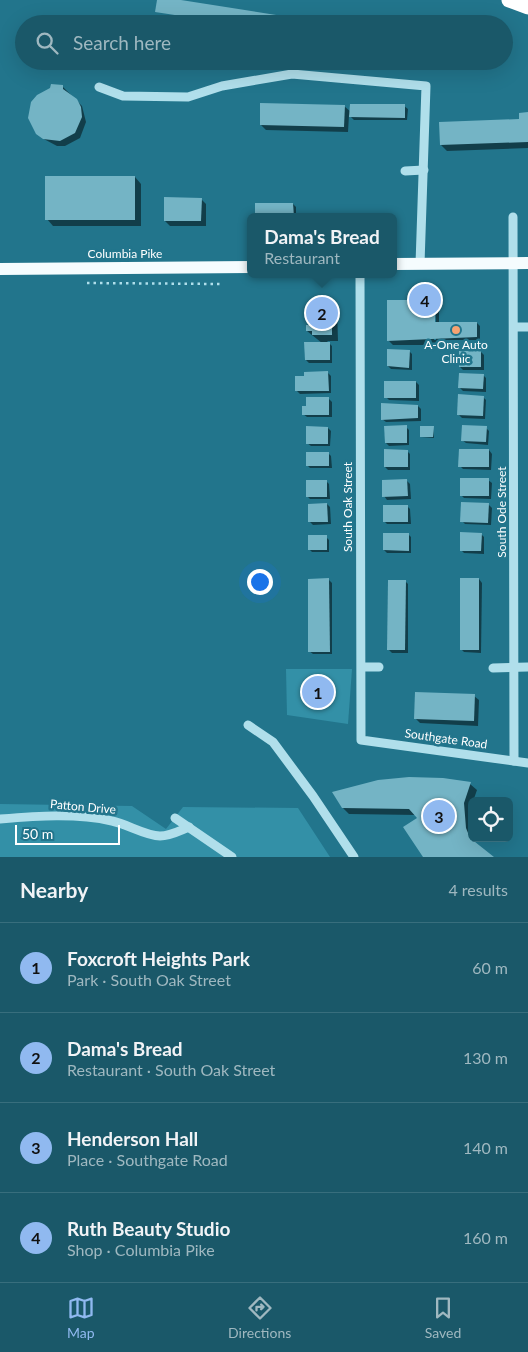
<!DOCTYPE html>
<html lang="en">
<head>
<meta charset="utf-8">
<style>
	:root { --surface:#1a5869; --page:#235e6f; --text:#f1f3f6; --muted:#9fb8c0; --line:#386e7d; --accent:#90b9f0 }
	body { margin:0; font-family:Lato,sans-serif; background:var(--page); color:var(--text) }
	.controls { position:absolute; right:15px; bottom:15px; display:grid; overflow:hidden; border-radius:8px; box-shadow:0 5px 20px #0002 }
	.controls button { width:45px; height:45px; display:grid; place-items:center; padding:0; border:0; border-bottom:1px solid var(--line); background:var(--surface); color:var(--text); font:25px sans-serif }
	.scale { position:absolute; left:15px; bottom:12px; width:105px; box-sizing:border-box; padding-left:5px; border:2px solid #fff; border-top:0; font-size:14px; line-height:18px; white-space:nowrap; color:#fff; -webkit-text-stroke:4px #22758c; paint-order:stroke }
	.you { position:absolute; left:259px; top:581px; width:18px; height:18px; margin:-12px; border:4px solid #fff; border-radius:50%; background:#1a73e8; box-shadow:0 0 0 8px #1a73e833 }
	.badge { display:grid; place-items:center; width:32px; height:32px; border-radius:50%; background:var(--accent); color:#111; font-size:16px; font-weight:700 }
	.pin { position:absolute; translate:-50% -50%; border:2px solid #fff; box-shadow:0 1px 5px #0006 }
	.popup { position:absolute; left:247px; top:213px; width:150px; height:65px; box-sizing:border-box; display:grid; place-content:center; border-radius:8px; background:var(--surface); filter:drop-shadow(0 1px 4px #0005); font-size:16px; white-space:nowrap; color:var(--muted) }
	.popup b { font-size:19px; color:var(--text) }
	.popup::after { content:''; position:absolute; left:50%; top:100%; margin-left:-10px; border:10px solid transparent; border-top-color:var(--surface) }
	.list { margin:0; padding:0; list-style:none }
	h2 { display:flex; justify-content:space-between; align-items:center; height:65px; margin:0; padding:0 20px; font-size:21px }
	h2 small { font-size:16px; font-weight:400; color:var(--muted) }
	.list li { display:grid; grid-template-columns:32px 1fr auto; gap:15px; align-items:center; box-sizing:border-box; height:90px; padding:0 20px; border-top:1px solid var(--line) }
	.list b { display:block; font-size:19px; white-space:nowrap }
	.list p { margin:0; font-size:16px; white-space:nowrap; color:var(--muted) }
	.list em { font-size:16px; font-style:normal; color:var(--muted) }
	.icon { flex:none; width:28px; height:28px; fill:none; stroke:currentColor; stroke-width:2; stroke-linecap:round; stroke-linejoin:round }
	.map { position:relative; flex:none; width:528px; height:857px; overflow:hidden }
	.search { position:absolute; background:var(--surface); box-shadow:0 5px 20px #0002; left:15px; right:15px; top:15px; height:55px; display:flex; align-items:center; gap:12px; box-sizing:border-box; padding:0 18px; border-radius:28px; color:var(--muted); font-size:19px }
	.sheet { height:425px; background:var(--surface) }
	nav { display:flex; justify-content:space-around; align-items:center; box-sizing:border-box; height:70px; border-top:1px solid var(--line); background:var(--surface); font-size:14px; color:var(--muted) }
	nav a { display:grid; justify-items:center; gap:2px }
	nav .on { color:var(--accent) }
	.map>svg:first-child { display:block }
</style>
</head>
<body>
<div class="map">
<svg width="528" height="857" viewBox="0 0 528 857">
	<rect width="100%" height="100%" fill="#22758c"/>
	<!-- green -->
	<g fill="#3390a7">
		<path d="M286,669H352L348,724L287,715Z"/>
		<path d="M0,804L132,806L166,829L183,807L298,808L330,857H0Z"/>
	</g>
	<!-- shadow -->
	<g fill="#0007" fill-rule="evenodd">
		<path d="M63,87L82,106L86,122L80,138L65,146H57L42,138L51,89Z"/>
		<path d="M344,106L351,112L404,106L408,109L407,120H354L349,115L348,132L266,130L261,125Z"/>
		<path d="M528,114V148L447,151L441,145L520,120Z"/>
		<path d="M135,177L141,184V226H53L47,219Z"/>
		<path d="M201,199L206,204V226H170L165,221Z"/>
		<path d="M293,204L296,207V217H256Z"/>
		<path d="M331,302L337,308L338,341H327L332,346V363H309L306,360L322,343L307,331L313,327Z"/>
		<path d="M434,302L439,307V323H477L480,326V340H439V345H393L388,340ZM433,305H436V340H434Z"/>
		<path d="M409,351L412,354V370L391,369L388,366Z"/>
		<path d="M481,352L484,355V370H463L460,367Z"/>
		<path d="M328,373L331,376V393L300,394L297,391L305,377Z"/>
		<path d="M483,375L486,378V392L463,391L460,388Z"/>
		<path d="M416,382L419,385V401L389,400L386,397Z"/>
		<path d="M483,397L486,400L485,419L462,418L459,415Z"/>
		<path d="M329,399L332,402V417H307L303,414L307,407Z"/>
		<path d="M418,406L421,409V421L386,422L382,419Z"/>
		<path d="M406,427L409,430V445L389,446L386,443Z"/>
		<path d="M328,428L331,431L330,446H311L307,443Z"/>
		<path d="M433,428L434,438L421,437Z"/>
		<path d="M486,428L489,431L488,445L466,443L462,440Z"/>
		<path d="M489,450L492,454L491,470L463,469L460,466Z"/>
		<path d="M407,451L410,454V470H388L385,467Z"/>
		<path d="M328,453L331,456L332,468H310L307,465Z"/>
		<path d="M488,480L492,483L491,499L464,498L461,495Z"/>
		<path d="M326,481L329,484L330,499H310L307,496Z"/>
		<path d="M407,481L410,484L411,499L387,500L384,496Z"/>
		<path d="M327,504L330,507L331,524L313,525L310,522Z"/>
		<path d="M489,505L492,508L491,525L465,524L462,521Z"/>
		<path d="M407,506L410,509L411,524H387L384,521Z"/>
		<path d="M408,534L411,537V553H387L384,550Z"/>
		<path d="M481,534L484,537V554L464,553L461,550Z"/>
		<path d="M326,537L329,540V552H312L309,549Z"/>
		<path d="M479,579L482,583L481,653L464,652L461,649Z"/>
		<path d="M329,580L332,583V654H313L309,651Z"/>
		<path d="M405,581L408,584V653H392L389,650Z"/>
		<path d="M474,696L479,700L478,726L420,723L416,719Z"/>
		<path d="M470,784L477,790L470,810L472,838L476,846L416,815L349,814L343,808Z"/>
	</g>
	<!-- building -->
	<g fill="#74b4c5">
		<path d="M157,0H181L333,24H234L155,12Z"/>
		<path d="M51,84L63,85V89L77,99L81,107L82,117L75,133L60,141L43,139L36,134L28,118L31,102L37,95L50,88Z"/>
		<path d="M260,103L345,105L344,127L260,125Z"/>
		<path d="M350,104H405V118L349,117Z"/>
		<path d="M528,112V142L440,145L439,122L519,119V113Z"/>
		<rect x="45" y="176" width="90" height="44"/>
		<path d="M164,197L202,198L201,221H164Z"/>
		<path d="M255,203H293L294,217H255Z"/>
		<path d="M387,300H435V322H477V337L387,341Z"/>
		<path d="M312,301H332V335H312V331H306V325H312Z"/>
		<path d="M304,342H330V360H305Z"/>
		<path d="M387,349L410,350L409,368L387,366Z"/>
		<rect x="459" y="351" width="22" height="16"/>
		<path d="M328,371L329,391H295V376H304V372Z"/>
		<path d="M459,373L484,374L483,389L458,388Z"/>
		<rect x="384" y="381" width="32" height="17"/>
		<path d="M458,394L484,396L483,416L457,415Z"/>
		<path d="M306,397H329V415H302V406H306Z"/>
		<path d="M381,403L418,405V418L381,420Z"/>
		<path d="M407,425V443H385L384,426Z"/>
		<path d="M462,425L487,426L486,442L461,441Z"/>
		<path d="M306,426L328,427V444H306Z"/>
		<path d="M420,426H434L433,437H420Z"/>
		<path d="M384,449L408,450V467H384Z"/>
		<path d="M459,449H489V467H458Z"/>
		<rect x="306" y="452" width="23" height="14"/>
		<rect x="460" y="478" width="29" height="18"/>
		<path d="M407,479L408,496L382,497V480Z"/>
		<rect x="306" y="480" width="21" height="17"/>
		<path d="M461,502L489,503L488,523L460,522Z"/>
		<path d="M327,503L328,522H308V504Z"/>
		<rect x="383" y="505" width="25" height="17"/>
		<path d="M460,532L482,533L481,551H460Z"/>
		<path d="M383,533H409V551L383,550Z"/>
		<rect x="308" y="535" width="19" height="15"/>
		<path d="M329,578L330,652H308V579Z"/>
		<rect x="460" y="578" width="19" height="72"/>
		<path d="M388,580H406L405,650H387Z"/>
		<path d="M415,692L475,694L474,721L414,719Z"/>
		<path d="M409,777L443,778L471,782L464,803L466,828L470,838L494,857H423L403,827L417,818L409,809L342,808L332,792L378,780Z"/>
	</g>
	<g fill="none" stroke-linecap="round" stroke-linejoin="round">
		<!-- path -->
		<path stroke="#b0dfeb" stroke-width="2.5" stroke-dasharray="2.5 4" stroke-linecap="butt" d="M87,283L220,284"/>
		<!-- minor -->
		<g stroke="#b0dfeb" stroke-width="9">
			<path d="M99,87L123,96L188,97L222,86L292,74L426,86L420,264"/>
			<path d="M405,171L424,170"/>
			<path d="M513,217L514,761"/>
			<path d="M360,274L361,740L528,763"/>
			<path d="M515,327H528"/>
			<path d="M362,667H379"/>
			<path d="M493,668L528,667"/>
			<path d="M248,725L273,742L313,796L354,857"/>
			<path d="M175,818L232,857"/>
			<path d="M0,819C37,816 76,813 112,821C127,824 146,836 160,836C170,836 179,831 189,827"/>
		</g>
		<!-- major -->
		<g stroke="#f5fcfe" stroke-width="12">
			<path d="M393,264L528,263"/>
			<path d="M0,269L251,267"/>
		</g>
		<!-- highway -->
		<path stroke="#fff" stroke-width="15" d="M509,0L528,7"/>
	</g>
	<!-- markers -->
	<circle fill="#f7a372" stroke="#22758c" stroke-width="2" cx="456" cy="330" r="5"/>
	<g text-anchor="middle" stroke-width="5" stroke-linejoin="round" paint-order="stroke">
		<!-- street labels -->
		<g font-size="12" fill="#fff" stroke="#22758c">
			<text x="125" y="258">Columbia Pike</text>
			<text transform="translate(348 507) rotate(-90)" y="4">South Oak Street</text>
			<text transform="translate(502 512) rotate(-90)" y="4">South Ode Street</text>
			<text transform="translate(446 739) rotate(8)" y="4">Southgate Road</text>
			<text transform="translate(83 807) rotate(5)" y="4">Patton Drive</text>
		</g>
		<!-- poi labels -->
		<g font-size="12" fill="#fff" stroke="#22758c">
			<text x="456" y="349">A-One Auto<tspan x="456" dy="14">Clinic</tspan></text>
		</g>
	</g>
</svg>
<div class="controls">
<button><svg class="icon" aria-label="locate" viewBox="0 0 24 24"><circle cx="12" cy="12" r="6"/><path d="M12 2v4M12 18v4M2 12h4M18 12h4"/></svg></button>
</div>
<div class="scale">50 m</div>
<div class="you"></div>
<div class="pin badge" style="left:318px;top:692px">1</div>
<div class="pin badge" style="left:322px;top:313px">2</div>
<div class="popup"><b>Dama's Bread</b>Restaurant</div>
<div class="pin badge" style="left:439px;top:816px">3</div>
<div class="pin badge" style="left:425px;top:300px">4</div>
<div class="search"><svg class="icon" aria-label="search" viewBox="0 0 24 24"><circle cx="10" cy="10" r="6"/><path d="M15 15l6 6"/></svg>Search here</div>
</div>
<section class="sheet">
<h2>Nearby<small>4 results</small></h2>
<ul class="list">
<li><span class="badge">1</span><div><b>Foxcroft Heights Park</b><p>Park · South Oak Street</p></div><em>60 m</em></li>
<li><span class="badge">2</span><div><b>Dama's Bread</b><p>Restaurant · South Oak Street</p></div><em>130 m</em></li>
<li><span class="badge">3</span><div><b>Henderson Hall</b><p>Place · Southgate Road</p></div><em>140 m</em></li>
<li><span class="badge">4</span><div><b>Ruth Beauty Studio</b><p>Shop · Columbia Pike</p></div><em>160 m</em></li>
</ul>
</section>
<nav>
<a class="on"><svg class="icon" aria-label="map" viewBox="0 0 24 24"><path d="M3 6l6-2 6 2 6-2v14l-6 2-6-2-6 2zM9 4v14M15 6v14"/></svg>Map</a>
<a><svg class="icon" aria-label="directions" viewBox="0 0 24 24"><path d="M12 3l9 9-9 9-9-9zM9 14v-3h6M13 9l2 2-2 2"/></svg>Directions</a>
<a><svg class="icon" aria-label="saved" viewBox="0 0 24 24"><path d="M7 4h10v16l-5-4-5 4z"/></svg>Saved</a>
</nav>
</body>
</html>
